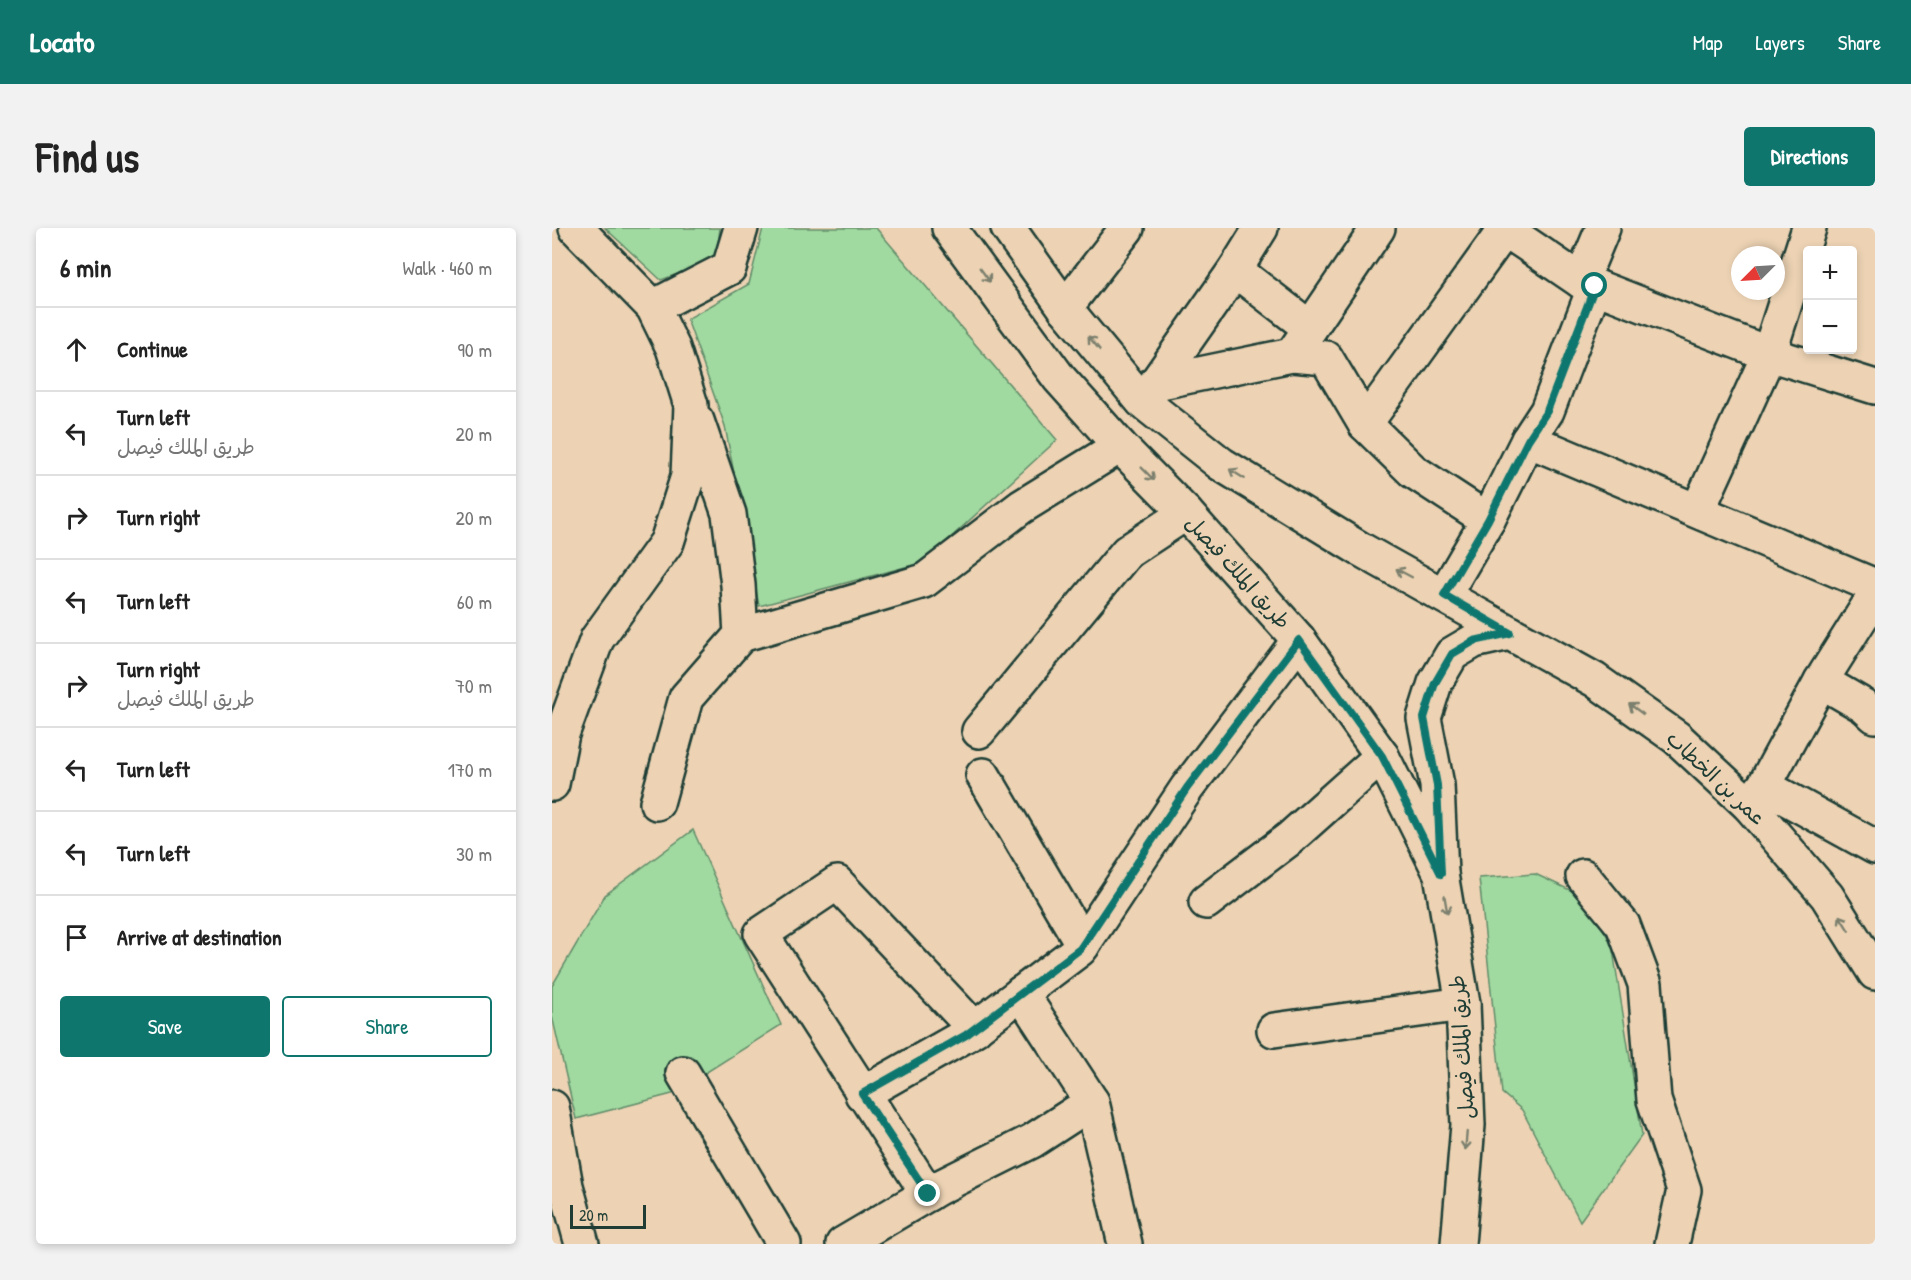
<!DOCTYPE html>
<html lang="en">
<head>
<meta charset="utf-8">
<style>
	:root { --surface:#fff; --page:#f2f2f2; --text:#222; --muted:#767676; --line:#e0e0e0; --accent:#0f766e }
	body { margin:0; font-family:"Patrick Hand","Playpen Sans Arabic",sans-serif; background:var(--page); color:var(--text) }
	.controls { position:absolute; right:18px; top:18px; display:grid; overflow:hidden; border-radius:6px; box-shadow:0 3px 9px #0003 }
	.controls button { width:54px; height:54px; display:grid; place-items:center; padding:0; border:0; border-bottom:2px solid var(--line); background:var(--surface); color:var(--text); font:30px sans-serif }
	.compass { position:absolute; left:1179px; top:18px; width:54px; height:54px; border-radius:50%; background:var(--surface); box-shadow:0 3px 9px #0003; rotate:246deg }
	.scale { position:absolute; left:18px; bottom:15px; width:76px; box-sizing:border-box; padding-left:6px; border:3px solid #1f3d34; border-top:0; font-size:16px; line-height:21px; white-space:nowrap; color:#1f3d34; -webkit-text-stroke:4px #edd3b4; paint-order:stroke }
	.stop { position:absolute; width:18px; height:18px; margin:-14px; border:4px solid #0f766e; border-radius:50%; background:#fff }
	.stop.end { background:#0f766e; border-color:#fff; box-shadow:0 2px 6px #0008 }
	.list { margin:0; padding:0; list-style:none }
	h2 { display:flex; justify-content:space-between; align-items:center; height:78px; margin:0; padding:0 24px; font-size:26px }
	h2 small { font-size:20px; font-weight:400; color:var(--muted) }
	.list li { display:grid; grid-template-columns:39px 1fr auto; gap:18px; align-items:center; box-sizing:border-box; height:84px; padding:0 24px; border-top:2px solid var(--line) }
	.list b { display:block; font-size:22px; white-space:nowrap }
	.list p { margin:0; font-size:20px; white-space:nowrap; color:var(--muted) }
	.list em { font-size:20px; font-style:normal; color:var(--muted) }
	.actions { display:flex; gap:12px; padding:18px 24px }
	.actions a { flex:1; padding:14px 0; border:2px solid var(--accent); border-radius:6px; text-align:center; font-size:21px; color:var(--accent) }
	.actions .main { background:var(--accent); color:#fff }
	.icon { flex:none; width:33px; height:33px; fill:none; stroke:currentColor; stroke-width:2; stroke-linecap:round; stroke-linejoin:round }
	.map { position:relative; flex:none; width:1323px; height:1016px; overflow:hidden; border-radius:6px }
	header { display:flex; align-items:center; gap:36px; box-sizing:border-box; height:84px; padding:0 30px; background:var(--accent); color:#fff }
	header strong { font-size:28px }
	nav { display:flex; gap:33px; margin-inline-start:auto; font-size:21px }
	.intro { display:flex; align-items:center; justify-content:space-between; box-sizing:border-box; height:144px; padding:0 36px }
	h1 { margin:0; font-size:42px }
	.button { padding:15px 27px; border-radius:6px; background:var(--accent); color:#fff; font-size:21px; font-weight:700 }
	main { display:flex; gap:36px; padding:0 36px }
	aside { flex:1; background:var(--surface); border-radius:6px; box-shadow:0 3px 9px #0003 }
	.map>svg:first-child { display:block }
</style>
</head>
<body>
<header>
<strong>Locato</strong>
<nav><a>Map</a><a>Layers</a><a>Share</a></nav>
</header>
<div class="intro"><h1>Find us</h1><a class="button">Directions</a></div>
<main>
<aside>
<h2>6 min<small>Walk · 460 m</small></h2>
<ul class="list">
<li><svg class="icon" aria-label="ahead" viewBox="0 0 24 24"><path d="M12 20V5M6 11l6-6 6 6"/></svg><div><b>Continue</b></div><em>90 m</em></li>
<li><svg class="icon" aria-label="left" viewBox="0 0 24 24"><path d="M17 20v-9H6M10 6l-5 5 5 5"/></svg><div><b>Turn left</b><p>طريق الملك فيصل</p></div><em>20 m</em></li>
<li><svg class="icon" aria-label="right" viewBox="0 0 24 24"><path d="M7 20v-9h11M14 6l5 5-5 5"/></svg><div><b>Turn right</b></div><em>20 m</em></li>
<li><svg class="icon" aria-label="left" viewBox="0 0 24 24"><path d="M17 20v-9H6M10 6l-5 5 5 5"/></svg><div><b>Turn left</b></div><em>60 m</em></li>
<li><svg class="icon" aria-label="right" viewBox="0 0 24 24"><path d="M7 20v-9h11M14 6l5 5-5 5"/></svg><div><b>Turn right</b><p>طريق الملك فيصل</p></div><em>70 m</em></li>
<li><svg class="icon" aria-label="left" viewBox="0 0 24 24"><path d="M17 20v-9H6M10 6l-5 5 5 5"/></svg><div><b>Turn left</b></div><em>170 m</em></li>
<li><svg class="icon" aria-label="left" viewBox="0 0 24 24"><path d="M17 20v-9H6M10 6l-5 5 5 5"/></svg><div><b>Turn left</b></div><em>30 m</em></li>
<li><svg class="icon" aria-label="arrive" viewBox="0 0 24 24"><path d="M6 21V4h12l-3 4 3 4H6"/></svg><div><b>Arrive at destination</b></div></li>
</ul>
<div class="actions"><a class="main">Save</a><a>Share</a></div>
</aside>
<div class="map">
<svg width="1323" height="1016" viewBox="0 0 1323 1016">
	<rect width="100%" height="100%" fill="#edd3b4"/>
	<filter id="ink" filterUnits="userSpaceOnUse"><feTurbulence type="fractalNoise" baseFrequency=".0167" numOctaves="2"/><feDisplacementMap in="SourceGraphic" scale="12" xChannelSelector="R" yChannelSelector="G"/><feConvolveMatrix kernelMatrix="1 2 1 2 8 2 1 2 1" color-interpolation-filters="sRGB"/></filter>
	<g filter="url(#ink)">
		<!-- green -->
		<g fill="#a1daa0" stroke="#608c6a" stroke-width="1.5">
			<path d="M53,0H168L164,32L109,52Z"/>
			<path d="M211,0H324L505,212L372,334L207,378L173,198L135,91L197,56Z"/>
			<path d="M141,602L229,797L120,866L24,891L0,788V758L53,667Z"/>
			<path d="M983,646L1031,668L1060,716L1090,907L1028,993L970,882L950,865L927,650Z"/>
		</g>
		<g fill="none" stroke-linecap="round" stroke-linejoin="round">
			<defs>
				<g id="minor">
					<path d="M951,0L1029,53L1217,126L1323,159"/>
					<path d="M683,42L758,100"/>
					<path d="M1029,53L1051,0"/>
					<path d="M101,79L177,40L189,0"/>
					<path d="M513,80L575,0"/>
					<path d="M740,127L826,0"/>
					<path d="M604,155L740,127L774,130L813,196L861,243L936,292"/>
					<path d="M597,165L683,42L709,0"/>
					<path d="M813,196L954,0"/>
					<path d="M976,212L1323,358"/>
					<path d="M1146,282L1217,126L1257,0"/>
					<path d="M892,367L936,292L976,212L995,183L1043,58"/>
					<path d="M189,407L372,353L469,279L568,218"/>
					<path d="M1269,453L1312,478L1323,488"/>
					<path d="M427,503L575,324L634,285"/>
					<path d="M431,547L531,717"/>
					<path d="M0,556L10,506L45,411L115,314L136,248L139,177L121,120L101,79L24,0"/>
					<path d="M1212,558L1323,619"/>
					<path d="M105,575L134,470L189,407L186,357L177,286L145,193"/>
					<path d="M1197,577L1212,558L1269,453L1323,367"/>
					<path d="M889,646L885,557L872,490L883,455L900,426L922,413L958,405L1043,452L1125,510L1197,577L1275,668L1323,745"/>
					<path d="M1031,648L1071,697L1093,756L1102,872L1132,962L1120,1016"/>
					<path d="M654,674L737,611L830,528"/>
					<path d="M469,765L540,874L573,1016"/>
					<path d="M722,802L911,776"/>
					<path d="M131,845L232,1016"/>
					<path d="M310,866L414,807L528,721L635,560L747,412"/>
					<path d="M0,879L14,958L30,1016"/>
					<path d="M376,966L209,706L285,655L423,801"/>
					<path d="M291,1016L386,960L480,913L540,874"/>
				</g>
				<g id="major">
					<path d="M397,0L507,150L568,218L634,285L747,412L830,528L889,646L911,776L916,897L906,1016"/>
					<path d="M456,0L513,80L590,173L669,236L808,321L958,405"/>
				</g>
			</defs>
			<!-- minor casing -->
			<use href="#minor" stroke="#1f3d34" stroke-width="38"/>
			<!-- major casing -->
			<use href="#major" stroke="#1f3d34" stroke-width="38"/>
			<!-- minor -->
			<use href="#minor" stroke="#edd3b4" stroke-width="33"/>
			<!-- major -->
			<use href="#major" stroke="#edd3b4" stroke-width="33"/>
		</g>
		<!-- one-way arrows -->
		<defs><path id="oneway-shaft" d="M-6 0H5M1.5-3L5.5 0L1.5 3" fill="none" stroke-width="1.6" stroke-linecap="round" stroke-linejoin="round" transform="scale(1.5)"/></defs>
		<g stroke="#7c806e">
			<use href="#oneway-shaft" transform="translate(433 47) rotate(54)"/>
			<use href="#oneway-shaft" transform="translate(542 115) rotate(-130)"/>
			<use href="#oneway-shaft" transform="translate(596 246) rotate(45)"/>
			<use href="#oneway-shaft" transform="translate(685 246) rotate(-148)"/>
			<use href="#oneway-shaft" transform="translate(852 345) rotate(-152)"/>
			<use href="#oneway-shaft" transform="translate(1084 481) rotate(-144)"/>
			<use href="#oneway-shaft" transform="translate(894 677) rotate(80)"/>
			<use href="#oneway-shaft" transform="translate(1292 695) rotate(-122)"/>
			<use href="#oneway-shaft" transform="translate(914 913) rotate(95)"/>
		</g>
	</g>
	<g fill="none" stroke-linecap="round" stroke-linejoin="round" filter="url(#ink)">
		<!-- route -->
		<path stroke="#0f766e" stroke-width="8" d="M376,966L310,866L414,807L528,721L635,560L747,412L830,528L889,646L885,557L872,490L883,455L900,426L922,413L958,405L892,367L936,292L976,212L995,183L1043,58"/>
	</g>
	<g text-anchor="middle" stroke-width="5" stroke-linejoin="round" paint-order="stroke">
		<!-- street labels -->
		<g font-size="21" fill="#1f3d34" stroke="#edd3b4">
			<text transform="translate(686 344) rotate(48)" y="7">طريق الملك فيصل</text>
			<text transform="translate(1164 550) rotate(43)" y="7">عمر بن الخطاب</text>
			<text transform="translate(910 819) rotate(-94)" y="7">طريق الملك فيصل</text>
		</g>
	</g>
</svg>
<div class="controls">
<button>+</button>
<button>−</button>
</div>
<svg class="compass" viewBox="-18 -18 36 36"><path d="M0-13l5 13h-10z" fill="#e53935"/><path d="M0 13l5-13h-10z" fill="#767676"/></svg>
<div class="scale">20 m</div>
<div class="stop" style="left:1043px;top:58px"></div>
<div class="stop end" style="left:376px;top:966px"></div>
</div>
</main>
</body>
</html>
